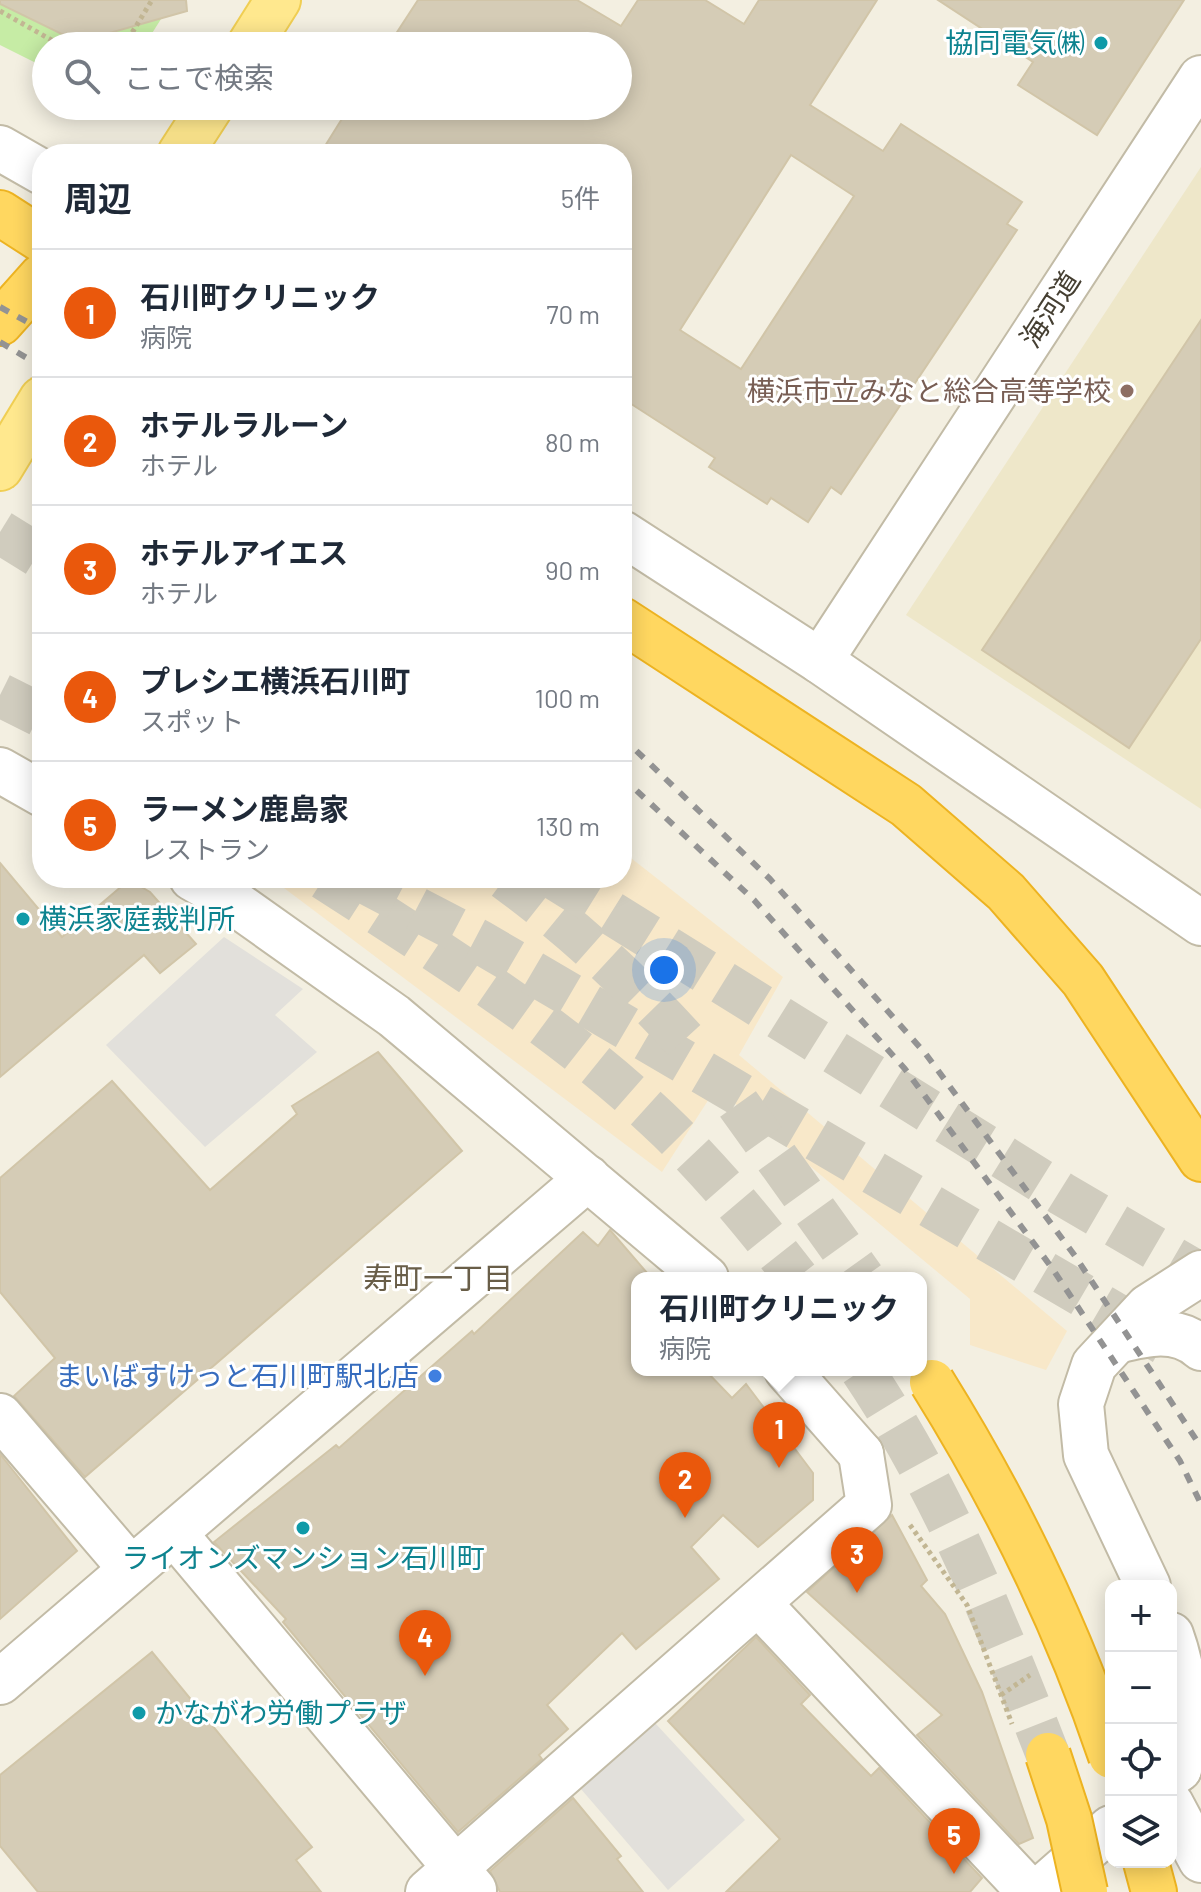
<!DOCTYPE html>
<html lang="ja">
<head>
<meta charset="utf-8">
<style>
	:root { --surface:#fff; --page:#f2f2f3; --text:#1f2937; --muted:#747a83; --line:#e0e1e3; --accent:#ea580c }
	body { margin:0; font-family:Barlow,"Noto Sans JP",sans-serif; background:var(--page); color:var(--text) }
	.controls { position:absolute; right:24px; bottom:24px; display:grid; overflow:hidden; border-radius:16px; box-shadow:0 4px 20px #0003 }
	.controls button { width:72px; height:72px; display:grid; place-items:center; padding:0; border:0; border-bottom:2px solid var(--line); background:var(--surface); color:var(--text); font:40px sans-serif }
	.you { position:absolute; left:664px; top:970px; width:28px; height:28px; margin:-20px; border:6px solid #fff; border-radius:50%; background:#1a73e8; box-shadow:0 0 0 12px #1a73e833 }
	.badge { display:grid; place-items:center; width:52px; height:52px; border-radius:50%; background:var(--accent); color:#fff; font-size:26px; font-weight:700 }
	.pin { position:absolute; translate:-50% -66px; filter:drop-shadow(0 2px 4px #0008) }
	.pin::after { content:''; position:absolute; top:42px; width:28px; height:24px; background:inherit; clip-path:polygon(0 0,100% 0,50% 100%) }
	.popup { position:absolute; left:631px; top:1272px; width:296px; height:104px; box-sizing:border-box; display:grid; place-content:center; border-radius:16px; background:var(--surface); filter:drop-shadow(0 2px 6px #0005); font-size:26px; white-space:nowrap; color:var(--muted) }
	.popup b { font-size:30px; color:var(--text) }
	.popup::after { content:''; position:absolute; left:50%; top:100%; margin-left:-16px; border:16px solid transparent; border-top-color:var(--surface) }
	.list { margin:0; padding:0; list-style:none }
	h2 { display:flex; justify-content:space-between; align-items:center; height:104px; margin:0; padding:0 32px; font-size:34px }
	h2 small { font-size:26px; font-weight:400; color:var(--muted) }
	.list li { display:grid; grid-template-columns:52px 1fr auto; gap:24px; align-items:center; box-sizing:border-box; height:128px; padding:0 32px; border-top:2px solid var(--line) }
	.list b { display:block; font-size:30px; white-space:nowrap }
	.list p { margin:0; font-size:26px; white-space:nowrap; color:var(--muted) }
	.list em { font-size:26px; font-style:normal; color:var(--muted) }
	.icon { flex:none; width:44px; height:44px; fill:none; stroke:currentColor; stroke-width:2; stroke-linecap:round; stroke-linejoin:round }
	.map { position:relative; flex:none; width:1201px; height:1892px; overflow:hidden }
	.search { position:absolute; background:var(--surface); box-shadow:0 4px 20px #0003; left:32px; top:32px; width:600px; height:88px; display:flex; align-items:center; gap:20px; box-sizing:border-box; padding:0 28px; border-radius:44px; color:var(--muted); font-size:30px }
	.panel { position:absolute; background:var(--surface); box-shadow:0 4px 20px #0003; left:32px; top:144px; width:600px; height:744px; border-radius:32px }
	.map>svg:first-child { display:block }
</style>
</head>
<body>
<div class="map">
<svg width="1201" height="1892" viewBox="0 0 1201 1892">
	<rect width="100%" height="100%" fill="#f3efe1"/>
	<!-- commercial -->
	<path fill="#f8e8c9" d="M622,851L783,977L739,1055L1067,1331L1046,1370L970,1345V1299L716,1088L662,1172L284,888L290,878H622Z"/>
	<!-- education -->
	<path fill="#eee7c9" d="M1201,167V809L906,615Z"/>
	<!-- green -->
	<path fill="#c6eca5" d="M0,0H173L144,46H46V68L0,45Z"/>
	<!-- parking -->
	<g fill="#e2e0db">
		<path d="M224,937L303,989L275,1015L317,1052L205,1147L106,1045Z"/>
		<path d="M655,1723L745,1820L668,1890L581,1789Z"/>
	</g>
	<!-- building -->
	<g fill="#d5ccb6" stroke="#d1c5a8" stroke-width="2" fill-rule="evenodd">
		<path d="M0,0H186L187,11L78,42L0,4Z"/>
		<path d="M418,0H577L621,26L638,0H705L744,24L759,0H877L810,105L883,151L901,124L1022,202L1007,224L1017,230L841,494L831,487L808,522L771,498L767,504L709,467L715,458L622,398V154H320L350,106H618V46H388ZM791,155L854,196L741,369L680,330Z"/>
		<path d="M938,0H1184L1097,135L1018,85L1033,62Z"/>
		<path d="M1201,320V639L1129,748L982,650Z"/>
		<path d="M0,863L62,937L129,880L150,892L196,944L160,973L144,955L0,1077Z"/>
		<path d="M378,1052L462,1151L85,1477L14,1396L55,1358L0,1292V1178L112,1081L210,1190L297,1114L292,1106Z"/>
		<path d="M610,1230L648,1274L646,1278H637V1370H705L732,1398L746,1384L813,1473V1500L758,1547L723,1515L691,1547L719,1579L636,1649L622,1633L547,1705L568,1729L539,1755L542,1759L458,1832L283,1622L286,1619L214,1542L336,1445L339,1448L472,1331L474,1334L583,1232L598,1246Z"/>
		<path d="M0,1454L77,1551L0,1619Z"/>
		<path d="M892,1515L927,1580L921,1586L945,1614L982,1692L1033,1838L1019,1844L917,1735L942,1715L807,1592Z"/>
		<path d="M756,1637L810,1695L801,1704L871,1776L879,1768L982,1878L970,1892H726L780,1839L668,1721Z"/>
		<path d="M152,1652L312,1847L296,1860L321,1892H38L0,1846V1775Z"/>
		<path d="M573,1798L621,1856L617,1859L643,1892H500L490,1871Z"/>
	</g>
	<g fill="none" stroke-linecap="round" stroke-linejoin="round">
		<!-- motorway-tunnel -->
		<g stroke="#d0ccbe" stroke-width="44" stroke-dasharray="44 22" stroke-linecap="butt">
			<path d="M0,532L42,558"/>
			<path d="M0,695L42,716"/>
			<path d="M324,878C443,955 567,1031 669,1130C716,1176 757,1227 797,1278"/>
			<path d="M358,878L480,942L1164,1343"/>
			<path d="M505,878C579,933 635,985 697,1054"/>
			<path d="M555,878L1062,1194L1201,1275"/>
			<path d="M738,1104L863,1278"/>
			<path d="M862,1370C942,1489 996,1622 1048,1755"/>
		</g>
		<defs>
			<g id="minor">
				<path d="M820,661L1201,78"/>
				<path d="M1117,1341C1145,1334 1176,1326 1201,1348"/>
				<path d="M0,1416L131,1569"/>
				<path d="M174,1533L474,1890"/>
				<path d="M1148,1586L1086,1455L1081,1404L1094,1365L1148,1307L1201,1273"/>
				<path d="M758,1603L1030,1892"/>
				<path d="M1171,1635C1188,1682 1187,1720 1179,1769"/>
				<path d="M1171,1804L1201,1860"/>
				<path d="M428,1892L869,1505L861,1454"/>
			</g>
			<g id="tertiary">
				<path d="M0,148L42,172"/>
				<path d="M622,533L820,661L1201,923"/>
				<path d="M0,770L42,794"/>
				<path d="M192,878L229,899L394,1016L706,1278"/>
				<path d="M787,1370L861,1454"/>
				<path d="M0,1682L588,1178"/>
				<path d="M1171,1775L1179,1769"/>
				<path d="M1038,1892L1111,1828"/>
			</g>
			<g id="primary">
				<path d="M249,46L278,0"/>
				<path d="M180,154L211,106"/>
				<path d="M0,468L42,399"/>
			</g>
			<g id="motorway">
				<path d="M0,213L42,240"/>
				<path d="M0,323L42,276"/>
				<path d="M622,620L906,805L1006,892L1083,980L1201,1159"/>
				<path d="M1146,1862L1154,1892"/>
			</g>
		</defs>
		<!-- minor casing -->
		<use href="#minor" stroke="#c2bba6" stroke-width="48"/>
		<!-- tertiary casing -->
		<use href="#tertiary" stroke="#c2bba6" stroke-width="48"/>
		<!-- primary casing -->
		<use href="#primary" stroke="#f0ce53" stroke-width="48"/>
		<!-- motorway casing -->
		<use href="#motorway" stroke="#edb321" stroke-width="48"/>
		<!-- path -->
		<g stroke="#c2b693" stroke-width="5" stroke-dasharray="4 4" stroke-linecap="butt">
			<path d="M0,11L62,46"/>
			<path d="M124,46L152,0"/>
			<path d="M910,1525L967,1605L1012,1724"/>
			<path d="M1001,1695L1030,1675"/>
		</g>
		<!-- minor -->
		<use href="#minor" stroke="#fff" stroke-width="44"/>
		<!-- tertiary -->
		<use href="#tertiary" stroke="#fff" stroke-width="44"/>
		<!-- primary -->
		<use href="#primary" stroke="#ffe88e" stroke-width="44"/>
		<!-- motorway -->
		<use href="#motorway" stroke="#ffd760" stroke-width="44"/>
		<!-- rail -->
		<g stroke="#939393" stroke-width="6" stroke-dasharray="10 10" stroke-linecap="butt">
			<path d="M0,307L42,330"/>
			<path d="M0,342L42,367"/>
			<path d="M622,737L770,879L925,1053L1075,1256L1201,1447"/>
			<path d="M622,777L754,900L905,1069L1052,1268L1180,1461L1201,1504"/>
		</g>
		<defs>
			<g id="motorway-bridge">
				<path d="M932,1382C1005,1499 1067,1626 1111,1756"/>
				<path d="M1048,1755L1069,1819L1085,1892"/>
			</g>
		</defs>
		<!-- motorway-bridge casing -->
		<use href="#motorway-bridge" stroke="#edb321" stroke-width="48" stroke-linecap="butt"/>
		<!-- motorway-bridge -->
		<use href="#motorway-bridge" stroke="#ffd760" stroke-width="44"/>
	</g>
	<!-- markers -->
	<g fill="#0f9aa8" stroke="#fff" stroke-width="3">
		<circle cx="1101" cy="43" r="8"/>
		<circle cx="23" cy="919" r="8"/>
		<circle cx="303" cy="1528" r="8"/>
		<circle cx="139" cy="1713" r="8"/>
	</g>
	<circle fill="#8d6e63" stroke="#fff" stroke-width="3" cx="1127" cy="391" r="8"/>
	<circle fill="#3f7fe0" stroke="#fff" stroke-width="3" cx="435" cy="1376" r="8"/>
	<g text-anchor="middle" stroke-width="6" stroke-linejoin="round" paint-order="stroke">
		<!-- culture labels -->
		<g font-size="28" fill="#0d838f" stroke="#fff" text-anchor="start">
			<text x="1085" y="53" text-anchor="end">協同電気㈱</text>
			<text x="39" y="929">横浜家庭裁判所</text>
			<text x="303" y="1568" text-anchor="middle">ライオンズマンション石川町</text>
			<text x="155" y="1723">かながわ労働プラザ</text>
		</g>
		<!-- street labels -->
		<g font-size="28" fill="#453f32" stroke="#fff">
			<text transform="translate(1050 309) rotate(-57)" y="10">海河道</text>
		</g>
		<!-- education labels -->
		<g font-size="28" fill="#785e54" stroke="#fff" text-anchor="end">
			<text x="1111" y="401">横浜市立みなと総合高等学校</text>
		</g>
		<!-- shop labels -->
		<g font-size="28" fill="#366cbe" stroke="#fff" text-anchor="end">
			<text x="419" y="1386">まいばすけっと石川町駅北店</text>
		</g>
		<!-- neighbourhood labels -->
		<g font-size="30" fill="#695e48" stroke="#fff">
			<text x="438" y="1289">寿町一丁目</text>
		</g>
	</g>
</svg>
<div class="controls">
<button>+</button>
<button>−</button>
<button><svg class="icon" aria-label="locate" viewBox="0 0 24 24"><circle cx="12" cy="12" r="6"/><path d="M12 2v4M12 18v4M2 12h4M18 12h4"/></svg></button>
<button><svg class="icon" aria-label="layers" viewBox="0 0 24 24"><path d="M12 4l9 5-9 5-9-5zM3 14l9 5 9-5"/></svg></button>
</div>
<div class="you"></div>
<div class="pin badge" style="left:779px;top:1468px">1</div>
<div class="popup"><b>石川町クリニック</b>病院</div>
<div class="pin badge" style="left:685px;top:1518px">2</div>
<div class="pin badge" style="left:857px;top:1593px">3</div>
<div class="pin badge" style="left:425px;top:1676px">4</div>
<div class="pin badge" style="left:954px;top:1874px">5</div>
<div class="search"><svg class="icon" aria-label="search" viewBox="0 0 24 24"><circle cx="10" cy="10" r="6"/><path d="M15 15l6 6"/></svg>ここで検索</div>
<section class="panel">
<h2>周辺<small>5件</small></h2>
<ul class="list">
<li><span class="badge">1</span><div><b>石川町クリニック</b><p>病院</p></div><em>70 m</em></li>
<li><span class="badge">2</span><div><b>ホテルラルーン</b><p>ホテル</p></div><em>80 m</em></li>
<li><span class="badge">3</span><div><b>ホテルアイエス</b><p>ホテル</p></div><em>90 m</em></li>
<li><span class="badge">4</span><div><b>プレシエ横浜石川町</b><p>スポット</p></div><em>100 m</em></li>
<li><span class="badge">5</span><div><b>ラーメン鹿島家</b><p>レストラン</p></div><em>130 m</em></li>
</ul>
</section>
</div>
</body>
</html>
